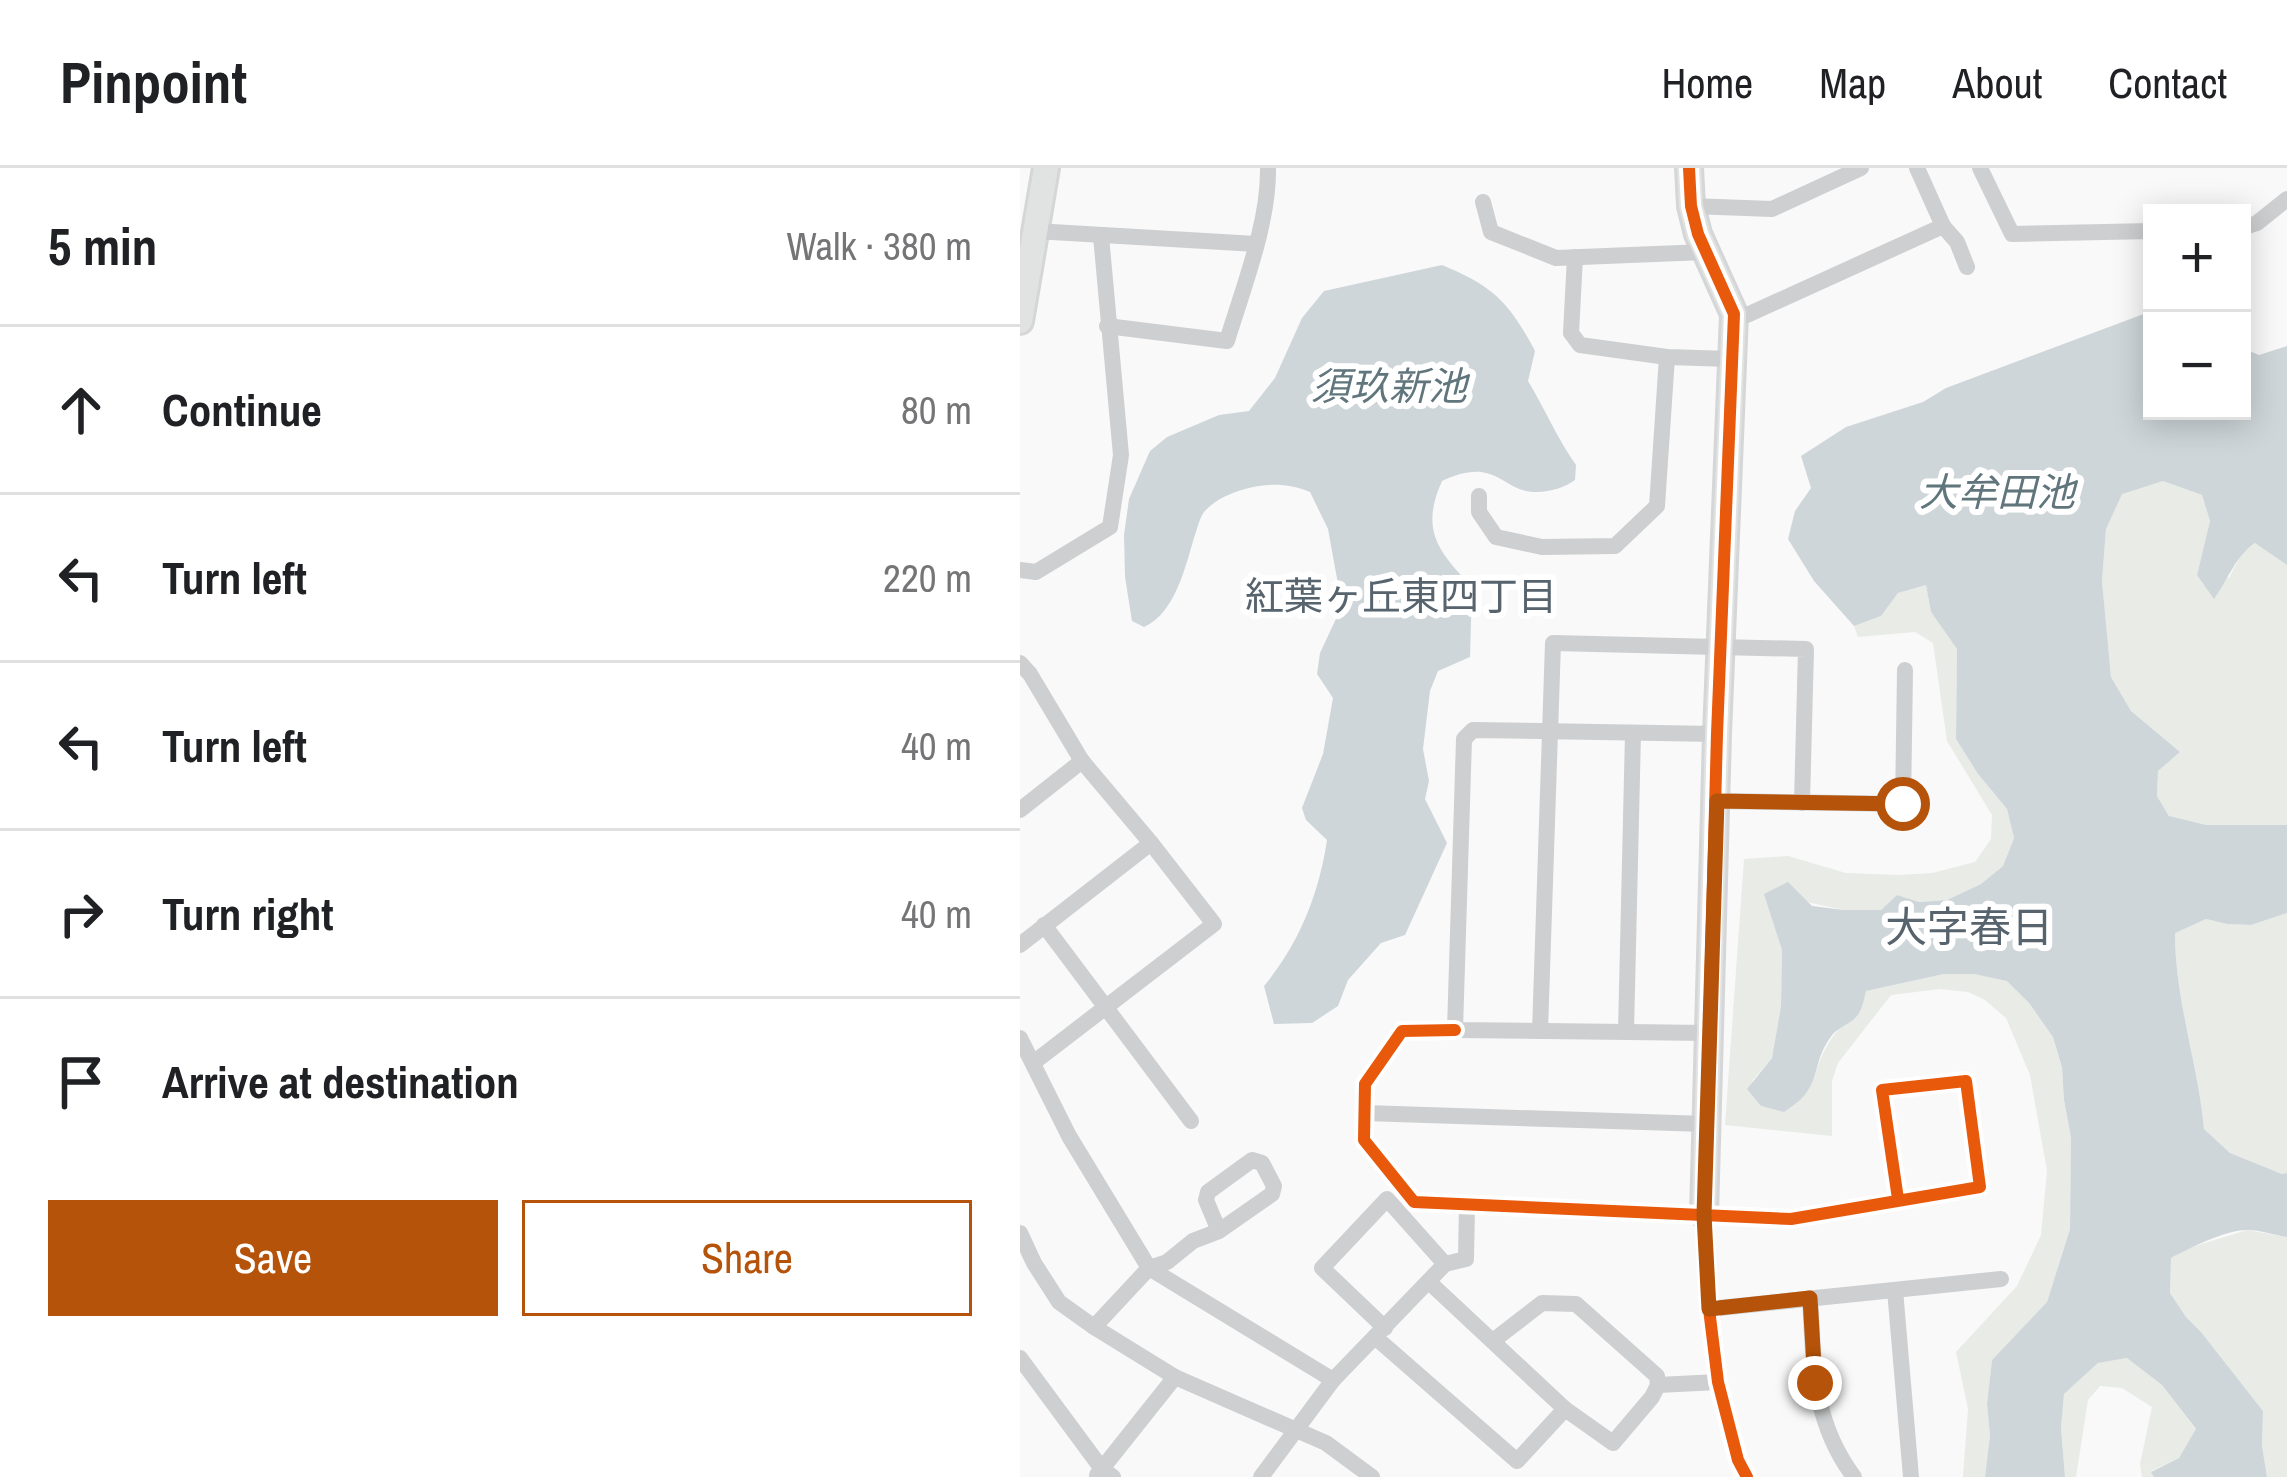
<!DOCTYPE html>
<html lang="en">
<head>
<meta charset="utf-8">
<style>
	:root { --surface:#fff; --page:#f6f6f6; --text:#202124; --muted:#757577; --line:#e0e0e0; --accent:#b45309 }
	body { margin:0; font-family:"Archivo Narrow","Noto Sans JP",sans-serif; background:var(--page); color:var(--text) }
	.controls { position:absolute; right:36px; top:36px; display:grid; overflow:hidden; border-radius:0px; box-shadow:0 6px 30px #0003 }
	.controls button { width:108px; height:108px; display:grid; place-items:center; padding:0; border:0; border-bottom:3px solid var(--line); background:var(--surface); color:var(--text); font:60px sans-serif }
	.stop { position:absolute; width:36px; height:36px; margin:-27px; border:9px solid #b45309; border-radius:50%; background:#fff }
	.stop.end { background:#b45309; border-color:#fff; box-shadow:0 3px 12px #0008 }
	.list { margin:0; padding:0; list-style:none }
	h2 { display:flex; justify-content:space-between; align-items:center; height:156px; margin:0; padding:0 48px; font-size:51px }
	h2 small { font-size:39px; font-weight:400; color:var(--muted) }
	.list li { display:grid; grid-template-columns:78px 1fr auto; gap:36px; align-items:center; box-sizing:border-box; height:168px; padding:0 48px; border-top:3px solid var(--line) }
	.list b { display:block; font-size:45px; white-space:nowrap }
	.list em { font-size:39px; font-style:normal; color:var(--muted) }
	.actions { display:flex; gap:24px; padding:36px 48px }
	.actions a { flex:1; padding:27px 0; border:3px solid var(--accent); border-radius:0px; text-align:center; font-size:42px; color:var(--accent) }
	.actions .main { background:var(--accent); color:#fff }
	.icon { flex:none; width:66px; height:66px; fill:none; stroke:currentColor; stroke-width:2; stroke-linecap:round; stroke-linejoin:round }
	.map { position:relative; flex:none; width:1267px; height:1309px; overflow:hidden }
	header { display:flex; align-items:center; gap:72px; box-sizing:border-box; height:168px; padding:0 60px; background:var(--surface); border-bottom:3px solid var(--line) }
	header strong { font-size:57px }
	nav { display:flex; gap:66px; margin-inline-start:auto; font-size:42px }
	main { display:flex }
	aside { flex:1; background:var(--surface) }
	.map>svg:first-child { display:block }
</style>
</head>
<body>
<header>
<strong>Pinpoint</strong>
<nav><a>Home</a><a>Map</a><a>About</a><a>Contact</a></nav>
</header>
<main>
<aside>
<h2>5 min<small>Walk · 380 m</small></h2>
<ul class="list">
<li><svg class="icon" aria-label="ahead" viewBox="0 0 24 24"><path d="M12 20V5M6 11l6-6 6 6"/></svg><div><b>Continue</b></div><em>80 m</em></li>
<li><svg class="icon" aria-label="left" viewBox="0 0 24 24"><path d="M17 20v-9H6M10 6l-5 5 5 5"/></svg><div><b>Turn left</b></div><em>220 m</em></li>
<li><svg class="icon" aria-label="left" viewBox="0 0 24 24"><path d="M17 20v-9H6M10 6l-5 5 5 5"/></svg><div><b>Turn left</b></div><em>40 m</em></li>
<li><svg class="icon" aria-label="right" viewBox="0 0 24 24"><path d="M7 20v-9h11M14 6l5 5-5 5"/></svg><div><b>Turn right</b></div><em>40 m</em></li>
<li><svg class="icon" aria-label="arrive" viewBox="0 0 24 24"><path d="M6 21V4h12l-3 4 3 4H6"/></svg><div><b>Arrive at destination</b></div></li>
</ul>
<div class="actions"><a class="main">Save</a><a>Share</a></div>
</aside>
<div class="map">
<svg width="1267" height="1309" viewBox="0 0 1267 1309">
	<rect width="100%" height="100%" fill="#f9f9f9"/>
	<!-- green -->
	<g fill="#e8ebe6">
		<path d="M1143,313L1182,327L1190,353L1177,407L1209,410L1223,383L1236,375L1267,397V657H1186L1150,649L1137,628L1138,603L1160,584L1111,543L1091,509L1082,413L1086,361L1102,325Z"/>
		<path d="M906,417L911,444L937,481L936,571L958,606L987,641L994,670L983,698L961,716L927,732L899,734L877,727L861,742H824L745,725L762,782L761,838L752,890L732,913L741,938L764,944C801,922 790,901 812,870C828,846 836,858 846,823L924,806H954L988,813L1009,835L1033,869L1042,901L1044,932L1051,968L1050,1061L1027,1134L972,1192L967,1236L970,1267L965,1309H943L948,1241L936,1184L997,1118L1021,1067L1027,1003L1010,907L986,850L965,832L948,824L920,821L871,827L818,895L812,913V968L705,957L724,691L768,688L826,705L878,707L912,705L955,694L971,671L972,647L927,573L913,475L895,464L838,469L834,458L861,448L878,425Z"/>
		<path d="M1267,745V1005L1262,1006L1210,985L1184,961C1178,894 1155,832 1155,764L1186,751L1207,756L1231,757Z"/>
		<path d="M1227,1062L1267,1069V1309H1247L1242,1278L1243,1243L1181,1164L1166,1149L1150,1125L1151,1090L1172,1079Z"/>
		<path d="M1107,1190L1142,1217L1176,1262L1159,1290L1131,1303L1134,1309H1122L1120,1296L1132,1239L1102,1220L1080,1218L1068,1232L1056,1309H1045L1041,1260L1044,1226L1078,1195Z"/>
	</g>
	<!-- water -->
	<g fill="#ced6d9">
		<path d="M422,97C473,118 489,134 515,183L508,213C525,241 537,270 556,297L555,312C540,323 515,328 497,320C484,314 476,306 461,304C447,303 435,307 422,313C400,362 418,383 452,419L450,489L418,503L410,523L403,581L409,613L405,631L427,675L385,767L361,775L328,812L318,838L292,855L254,856L244,818C279,776 299,726 307,672L286,652L282,640L303,586L313,530L297,506L300,485L322,438L308,361L290,324C268,315 248,315 225,321C211,325 194,332 184,344C179,351 177,362 174,370C165,400 155,445 124,459L112,453L105,409L104,367L109,331L130,283L147,269L199,247L229,243L255,210L282,150L304,123Z"/>
		<path d="M1129,144L1132,145V243H1222V180L1239,187L1267,178V397L1235,375C1216,387 1208,412 1194,431L1177,407L1190,353L1182,327L1143,313L1102,326L1086,361L1082,413L1091,509L1111,543L1160,584L1138,603L1137,628L1149,648L1186,657H1267V745L1231,757L1207,756L1186,751L1155,765C1155,832 1178,895 1184,961L1210,985L1262,1006L1267,1005V1069C1254,1067 1240,1062 1227,1062C1205,1062 1170,1080 1151,1090L1150,1125L1166,1149L1181,1164L1243,1243L1242,1278L1247,1309H1134L1131,1304L1159,1290L1176,1261L1142,1217L1107,1190L1078,1195L1044,1226L1041,1260L1045,1309H965L970,1267L967,1236L972,1192L1027,1134L1050,1061L1051,969L1044,932L1042,900L1033,869L1009,835L987,813L954,806H924L846,823C844,831 842,843 836,849C830,856 819,859 813,866C788,897 806,919 764,944L741,938L727,921L752,890L761,838L762,782L744,726L768,714L792,738L824,742H861L877,727L899,734L927,732L961,716L983,698L994,670L987,641L958,606L936,571L937,481L911,444L906,417L878,425L861,448L834,458L794,413L768,371L775,343L791,320L781,288L826,259L903,234L926,220Z"/>
	</g>
	<g fill="none" stroke-linecap="round" stroke-linejoin="round">
		<defs>
			<g id="secondary">
				<path d="M669,0L671,38L678,66L714,146L697,566L684,1047"/>
				<path d="M0,153L26,0"/>
			</g>
		</defs>
		<!-- secondary casing -->
		<use href="#secondary" stroke="#d5d6d7" stroke-width="30"/>
		<!-- street -->
		<g stroke="#cecfd0" stroke-width="16">
			<path d="M960,0L992,66L1132,63"/>
			<path d="M463,34L471,64L536,90L685,84"/>
			<path d="M671,38L752,41L841,0"/>
			<path d="M923,58L937,74L947,99"/>
			<path d="M1222,60L1237,55L1267,31"/>
			<path d="M15,63L236,76"/>
			<path d="M555,89L551,165L560,177L647,189L710,191"/>
			<path d="M714,146L727,147L923,58L897,0"/>
			<path d="M87,158L207,173C223,120 249,55 248,0"/>
			<path d="M459,328V344L476,369L522,379L595,378L637,338L647,189"/>
			<path d="M0,402L16,404L90,359L101,287L81,68"/>
			<path d="M0,495L10,506L62,593L131,675L0,777"/>
			<path d="M697,633L883,636L885,502"/>
			<path d="M0,642L62,593"/>
			<path d="M24,757L171,953"/>
			<path d="M435,862L382,863L345,916L344,972L394,1034L771,1051L960,1019L946,913L862,922L878,1031"/>
			<path d="M520,863L533,475L786,481L782,635"/>
			<path d="M606,864L613,565"/>
			<path d="M689,865L435,862L444,571L453,562L697,566"/>
			<path d="M0,870L49,968L129,1100L313,1212"/>
			<path d="M13,895L194,756L131,675"/>
			<path d="M345,945L686,956"/>
			<path d="M684,1047C688,1114 690,1181 706,1246C712,1268 716,1289 727,1309"/>
			<path d="M0,1065L14,1095L39,1134L74,1159L155,1209L306,1275L352,1309"/>
			<path d="M409,1114L545,1241L593,1275L632,1229L638,1217"/>
			<path d="M875,1122L891,1309"/>
			<path d="M790,1130C794,1197 792,1253 834,1309"/>
			<path d="M689,1141L981,1111"/>
			<path d="M74,1159L129,1100L147,1094L173,1073L199,1063L252,1026L254,1018L242,995L232,992L188,1024L186,1032L199,1063"/>
			<path d="M365,1160L302,1100L367,1031L425,1096"/>
			<path d="M355,1169L497,1293L545,1241"/>
			<path d="M474,1172L522,1135L556,1136L637,1208L638,1217"/>
			<path d="M0,1190L82,1301L93,1309"/>
			<path d="M638,1217L698,1214"/>
			<path d="M77,1307L155,1209"/>
			<path d="M241,1309L313,1212L425,1096L446,1091L447,1036"/>
		</g>
		<!-- secondary -->
		<use href="#secondary" stroke="#e1e2e2" stroke-width="24"/>
		<defs>
			<g id="cycleway">
				<path d="M669,0L671,38L678,66L714,146L697,566L684,1047L689,1141L698,1214L718,1292L727,1309"/>
				<path d="M435,862L382,863L345,916L344,972L394,1034L771,1051L960,1019L946,913L862,922L878,1031"/>
			</g>
		</defs>
		<!-- cycleway casing -->
		<use href="#cycleway" stroke="#fff" stroke-width="20"/>
		<!-- cycleway -->
		<use href="#cycleway" stroke="#e8590c" stroke-width="12"/>
	</g>
	<g fill="none" stroke-linecap="round" stroke-linejoin="round">
		<!-- route -->
		<path stroke="#b45309" stroke-width="15" d="M795,1215L790,1130L689,1141L684,1047L697,633L883,636"/>
	</g>
	<g text-anchor="middle" stroke-width="12" stroke-linejoin="round" paint-order="stroke">
		<!-- water labels -->
		<g font-size="39" font-style="italic" fill="#60757c" stroke="#fff">
			<text x="369" y="232">須玖新池</text>
			<text x="977" y="338">大牟田池</text>
		</g>
		<!-- neighbourhood labels -->
		<g font-size="39" fill="#57646e" stroke="#fff">
			<text x="381" y="442">紅葉ヶ丘東四丁目</text>
		</g>
		<!-- quarter labels -->
		<g font-size="42" fill="#57646e" stroke="#fff">
			<text x="949" y="774">大字春日</text>
		</g>
	</g>
</svg>
<div class="controls">
<button>+</button>
<button>−</button>
</div>
<div class="stop" style="left:883px;top:636px"></div>
<div class="stop end" style="left:795px;top:1215px"></div>
</div>
</main>
</body>
</html>
